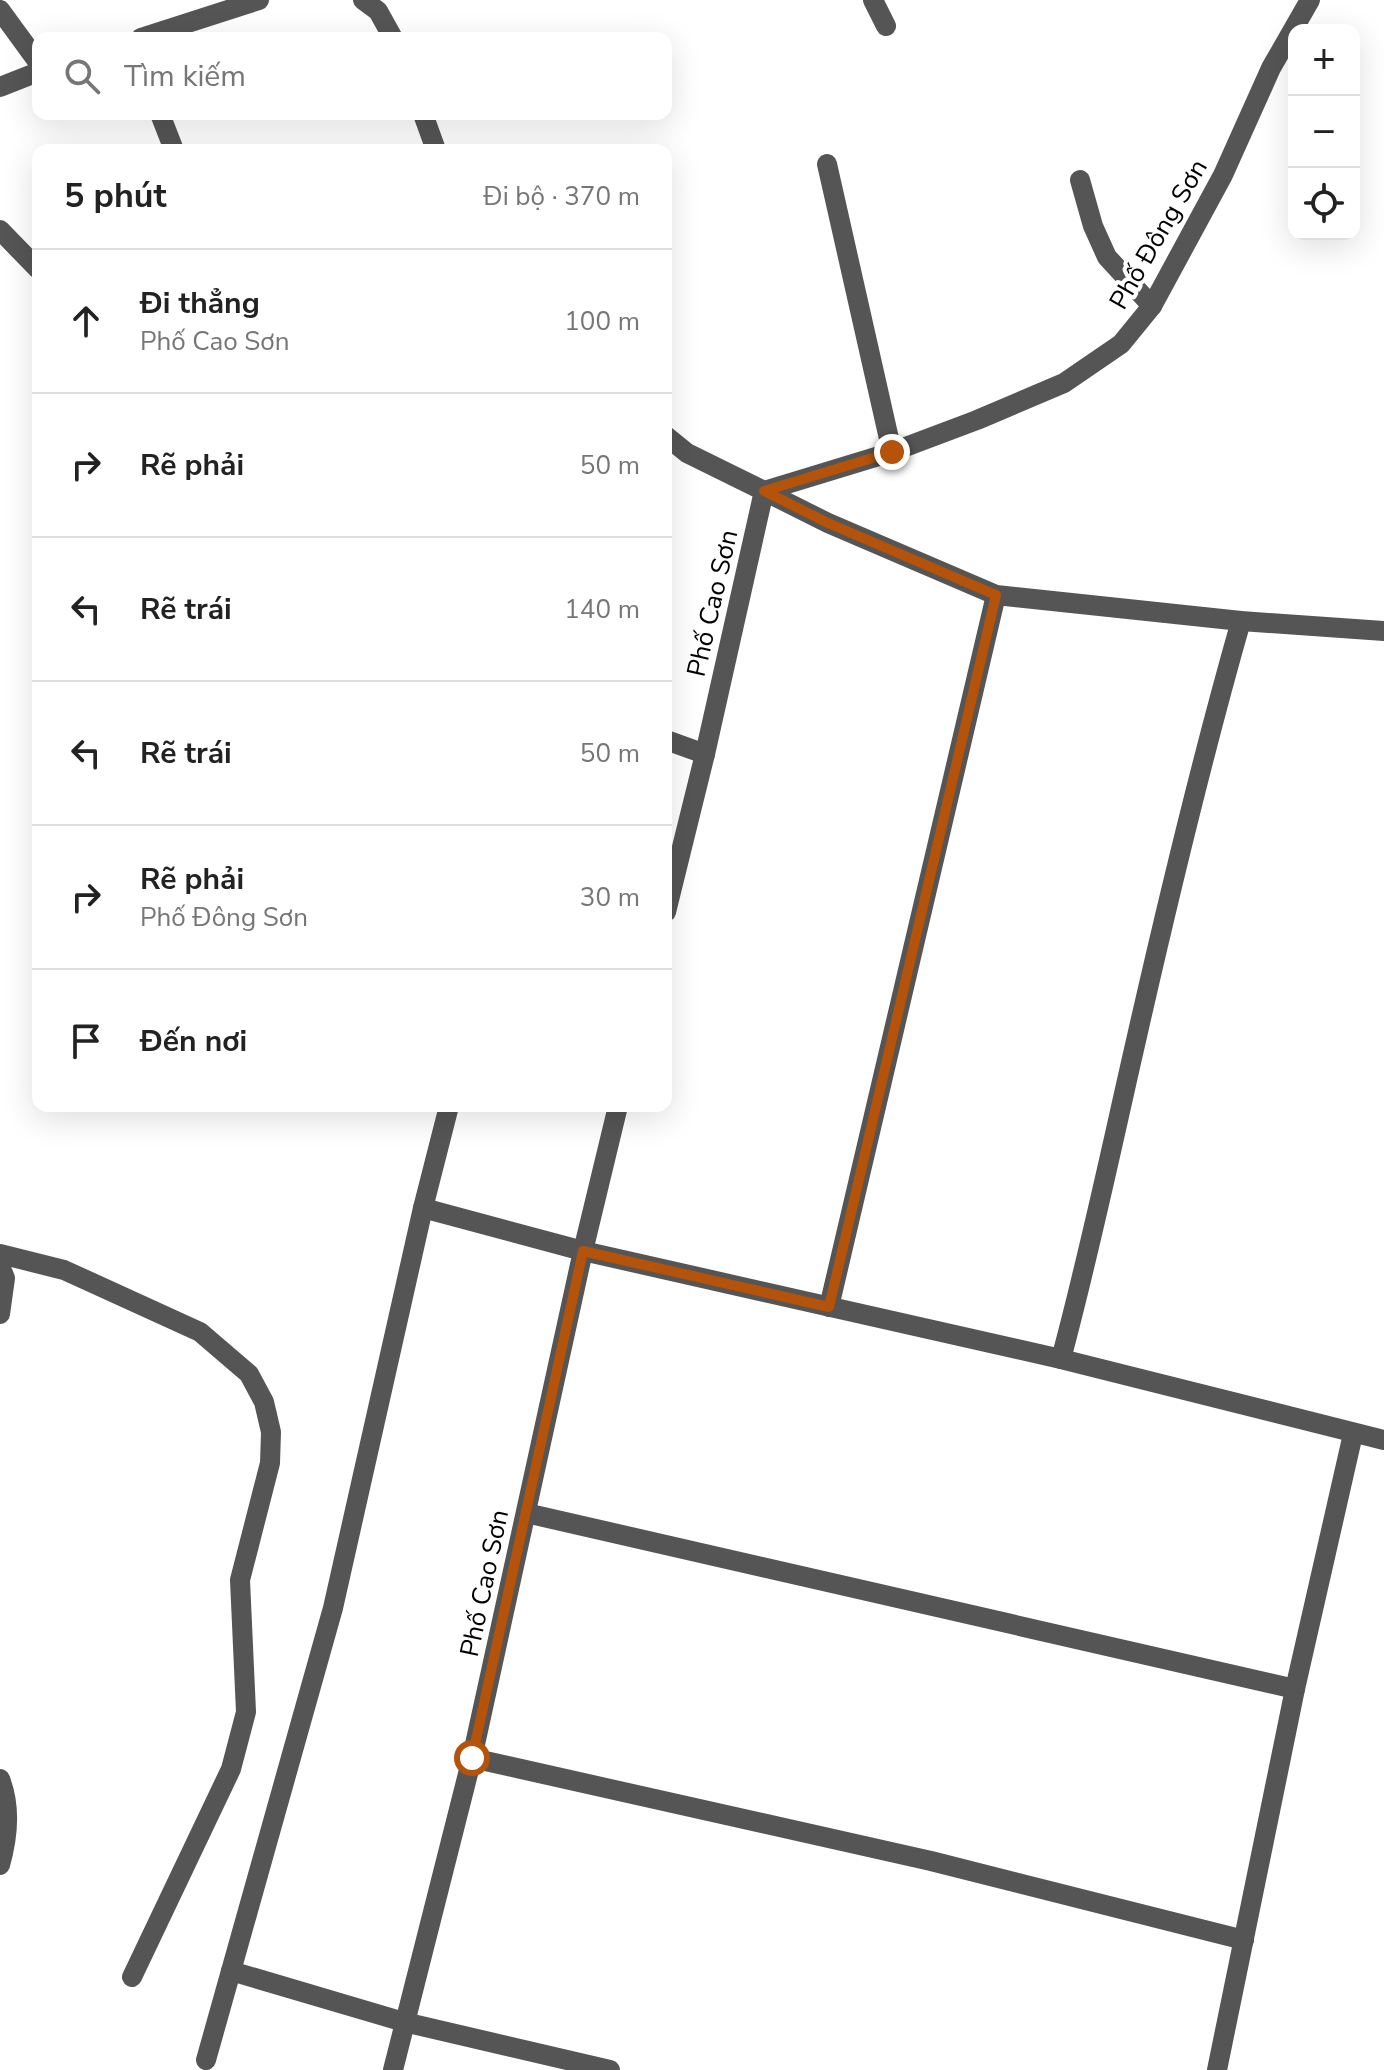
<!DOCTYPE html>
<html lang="vi">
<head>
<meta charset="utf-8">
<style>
	:root { --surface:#fff; --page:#f2f2f2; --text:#222; --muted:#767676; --line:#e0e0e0 }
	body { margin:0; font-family:"Nunito Sans",sans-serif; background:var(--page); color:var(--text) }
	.controls { position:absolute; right:24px; top:24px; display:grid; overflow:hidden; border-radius:16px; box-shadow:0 8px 32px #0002 }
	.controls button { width:72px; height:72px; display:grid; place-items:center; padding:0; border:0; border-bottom:2px solid var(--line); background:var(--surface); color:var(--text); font:40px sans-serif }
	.stop { position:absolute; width:24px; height:24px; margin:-18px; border:6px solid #b45309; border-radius:50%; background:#fff }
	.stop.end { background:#b45309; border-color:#fff; box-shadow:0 2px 8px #0008 }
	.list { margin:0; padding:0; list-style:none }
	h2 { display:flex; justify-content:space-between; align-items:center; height:104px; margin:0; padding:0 32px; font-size:34px }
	h2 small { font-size:26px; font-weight:400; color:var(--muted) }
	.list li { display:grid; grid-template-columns:52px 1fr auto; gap:24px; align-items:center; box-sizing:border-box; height:144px; padding:0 32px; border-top:2px solid var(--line) }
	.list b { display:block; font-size:30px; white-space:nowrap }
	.list p { margin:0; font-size:26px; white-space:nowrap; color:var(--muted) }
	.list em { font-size:26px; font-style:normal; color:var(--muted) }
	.icon { flex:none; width:44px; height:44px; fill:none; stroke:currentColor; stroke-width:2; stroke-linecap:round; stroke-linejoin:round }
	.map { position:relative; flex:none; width:1384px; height:2070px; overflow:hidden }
	.search { position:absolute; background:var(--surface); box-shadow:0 8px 32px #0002; left:32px; top:32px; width:640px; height:88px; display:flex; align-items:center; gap:20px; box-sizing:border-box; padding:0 28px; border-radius:16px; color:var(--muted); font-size:30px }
	.panel { position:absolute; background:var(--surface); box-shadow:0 8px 32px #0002; left:32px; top:144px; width:640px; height:968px; border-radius:16px }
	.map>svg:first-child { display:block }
</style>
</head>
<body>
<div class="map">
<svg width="1384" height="2070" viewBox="0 0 1384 2070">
	<rect width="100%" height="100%" fill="#fff"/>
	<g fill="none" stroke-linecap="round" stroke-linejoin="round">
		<!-- minor -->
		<g stroke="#555" stroke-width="20">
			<path d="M363,0L378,11L393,38"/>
			<path d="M873,0L886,26"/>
			<path d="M0,10L38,62"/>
			<path d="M141,38L259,0"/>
			<path d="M0,87L38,72"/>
			<path d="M160,114L174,150"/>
			<path d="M423,114L436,150"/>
			<path d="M827,164L892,452"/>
			<path d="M1080,180L1093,226L1107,257L1152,306"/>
			<path d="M0,230L38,269"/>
			<path d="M666,436L687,453L764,491L892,452L977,420L1064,383L1121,344L1152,306L1223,175L1271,68L1310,0"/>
			<path d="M666,740L705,754"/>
			<path d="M666,912L705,754L764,491L828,523L996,595L1241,621L1384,631"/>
			<path d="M423,1208L583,1251L1061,1359L1384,1440"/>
			<path d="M0,1254L64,1270L200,1332L249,1374L264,1402L271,1432L270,1463L240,1580L246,1712L231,1769L132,1977"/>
			<path d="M0,1266L5,1278L0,1314"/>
			<path d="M829,1307L996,595"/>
			<path d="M1061,1359C1089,1255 1111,1150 1135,1045C1167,904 1201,761 1241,621"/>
			<path d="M526,1513L1295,1689"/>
			<path d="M472,1758L931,1861L1244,1940"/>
			<path d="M0,1779C11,1807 8,1837 0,1865"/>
			<path d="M231,1971L404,2022L610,2070"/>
			<path d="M206,2060L333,1608L423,1208L449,1106"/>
			<path d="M393,2070L472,1758L583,1251L618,1106"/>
			<path d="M1217,2070L1295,1689L1353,1434"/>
		</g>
	</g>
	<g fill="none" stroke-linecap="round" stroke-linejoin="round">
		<!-- route -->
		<path stroke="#b45309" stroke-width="10" d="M472,1758L583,1251L829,1307L996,595L828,523L764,491L892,452"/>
	</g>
	<g text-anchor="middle" stroke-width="8" stroke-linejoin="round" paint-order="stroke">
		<!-- street labels -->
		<g font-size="26" fill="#000" stroke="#fff">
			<text transform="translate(1158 234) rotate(-60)" y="9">Phố Đông Sơn</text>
			<text transform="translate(712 603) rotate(-77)" y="9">Phố Cao Sơn</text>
			<text transform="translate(484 1583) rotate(-78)" y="9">Phố Cao Sơn</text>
		</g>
	</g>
</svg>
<div class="controls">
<button>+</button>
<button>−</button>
<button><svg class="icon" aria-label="locate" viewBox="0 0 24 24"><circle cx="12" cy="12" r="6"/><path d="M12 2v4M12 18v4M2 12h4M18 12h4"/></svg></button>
</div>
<div class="stop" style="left:472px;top:1758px"></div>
<div class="stop end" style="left:892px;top:452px"></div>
<div class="search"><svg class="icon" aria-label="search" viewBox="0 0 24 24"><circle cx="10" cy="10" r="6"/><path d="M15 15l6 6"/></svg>Tìm kiếm</div>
<section class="panel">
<h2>5 phút<small>Đi bộ · 370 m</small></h2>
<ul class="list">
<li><svg class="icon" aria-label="ahead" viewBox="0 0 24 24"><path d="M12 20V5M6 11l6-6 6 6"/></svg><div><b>Đi thẳng</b><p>Phố Cao Sơn</p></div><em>100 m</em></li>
<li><svg class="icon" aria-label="right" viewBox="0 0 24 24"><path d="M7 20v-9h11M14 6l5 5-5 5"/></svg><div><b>Rẽ phải</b></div><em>50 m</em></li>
<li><svg class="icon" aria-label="left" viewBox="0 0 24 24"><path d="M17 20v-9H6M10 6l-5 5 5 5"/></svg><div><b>Rẽ trái</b></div><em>140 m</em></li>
<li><svg class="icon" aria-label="left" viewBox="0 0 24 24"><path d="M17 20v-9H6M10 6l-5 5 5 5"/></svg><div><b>Rẽ trái</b></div><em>50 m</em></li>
<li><svg class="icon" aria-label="right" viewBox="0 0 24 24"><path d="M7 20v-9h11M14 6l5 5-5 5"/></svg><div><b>Rẽ phải</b><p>Phố Đông Sơn</p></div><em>30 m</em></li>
<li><svg class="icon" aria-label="arrive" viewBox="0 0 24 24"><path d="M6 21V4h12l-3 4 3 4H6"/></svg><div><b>Đến nơi</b></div></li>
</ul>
</section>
</div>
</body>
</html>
